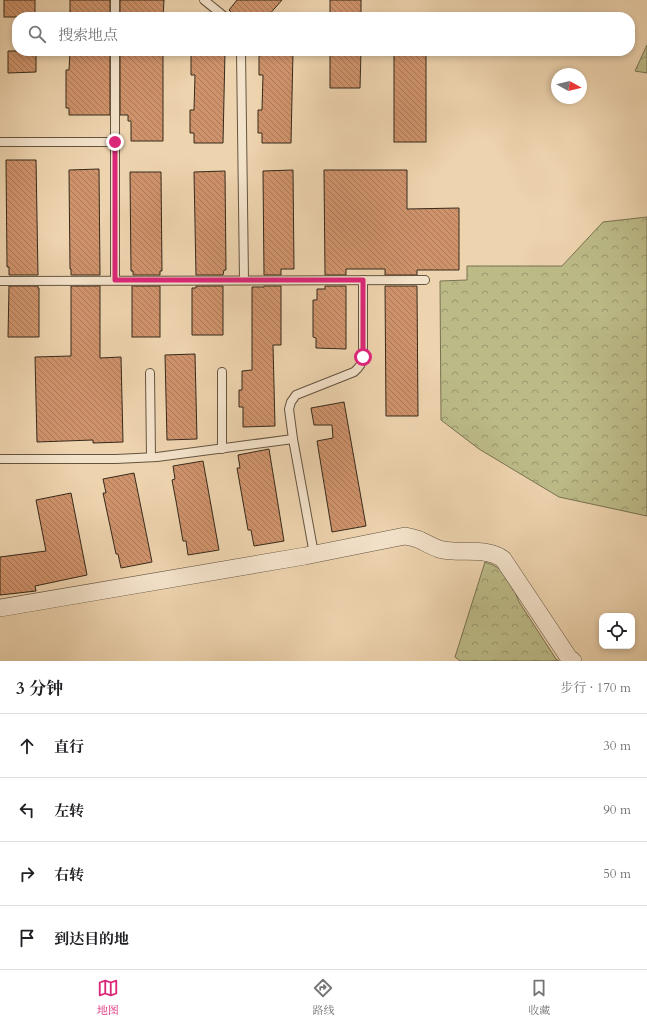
<!DOCTYPE html>
<html lang="zh">
<head>
<meta charset="utf-8">
<style>
	:root { --surface:#fff; --page:#f6f6f6; --text:#202124; --muted:#757577; --line:#e0e0e0; --accent:#db2777 }
	body { margin:0; font-family:Cardo,"Noto Serif SC",serif; background:var(--page); color:var(--text) }
	.controls { position:absolute; right:12px; bottom:12px; display:grid; overflow:hidden; border-radius:8px; box-shadow:0 2px 6px #0003 }
	.controls button { width:36px; height:36px; display:grid; place-items:center; padding:0; border:0; border-bottom:1px solid var(--line); background:var(--surface); color:var(--text); font:20px sans-serif }
	.compass { position:absolute; left:551px; top:68px; width:36px; height:36px; border-radius:50%; background:var(--surface); box-shadow:0 2px 6px #0003; rotate:98deg }
	.stop { position:absolute; width:12px; height:12px; margin:-9px; border:3px solid #db2777; border-radius:50%; background:#fff }
	.stop.end { background:#db2777; border-color:#fff; box-shadow:0 1px 4px #0008 }
	.list { margin:0; padding:0; list-style:none }
	h2 { display:flex; justify-content:space-between; align-items:center; height:52px; margin:0; padding:0 16px; font-size:17px }
	h2 small { font-size:13px; font-weight:400; color:var(--muted) }
	.list li { display:grid; grid-template-columns:26px 1fr auto; gap:12px; align-items:center; box-sizing:border-box; height:64px; padding:0 16px; border-top:1px solid var(--line) }
	.list b { display:block; font-size:15px; white-space:nowrap }
	.list em { font-size:13px; font-style:normal; color:var(--muted) }
	.icon { flex:none; width:22px; height:22px; fill:none; stroke:currentColor; stroke-width:2; stroke-linecap:round; stroke-linejoin:round }
	.map { position:relative; flex:none; width:647px; height:661px; overflow:hidden }
	.search { position:absolute; background:var(--surface); box-shadow:0 2px 6px #0003; left:12px; right:12px; top:12px; height:44px; display:flex; align-items:center; gap:10px; box-sizing:border-box; padding:0 14px; border-radius:16px; color:var(--muted); font-size:15px }
	.sheet { height:308px; background:var(--surface) }
	nav { display:flex; justify-content:space-around; align-items:center; box-sizing:border-box; height:56px; border-top:1px solid var(--line); background:var(--surface); font-size:11px; color:var(--muted) }
	nav a { display:grid; justify-items:center; gap:2px }
	nav .on { color:var(--accent) }
	.map>svg:first-child { display:block }
</style>
</head>
<body>
<div class="map">
<svg width="647" height="661" viewBox="0 0 647 661">
	<defs>
		<pattern id="forest-crowns" width="20" height="18" patternUnits="userSpaceOnUse"><rect width="20" height="18" fill="#bcbb88"/><path d="M2 6a3 3 0 1 1 6 0M12 15a3 3 0 1 1 6 0" fill="none" stroke="#9a986e"/></pattern>
		<pattern id="building-back-hatch" width="6" height="6" patternUnits="userSpaceOnUse"><rect width="6" height="6" fill="#cf936c"/><path d="M-1 5l2 2M0 0l6 6M5-1l2 2" fill="none" stroke="#a97858"/></pattern>
	</defs>
	<rect width="100%" height="100%" fill="#edd3ae"/>
	<filter id="stains"><feTurbulence type="fractalNoise" baseFrequency=".005" numOctaves="4"/><feColorMatrix values="0 0 0 0 .2 0 0 0 0 .09 0 0 0 0 .02 0 0 0 .5 -.17"/></filter>
	<radialGradient id="worn" r=".72"><stop offset=".6" stop-color="#630" stop-opacity="0"/><stop offset="1" stop-color="#630" stop-opacity=".3"/></radialGradient>
	<!-- forest -->
	<g fill="url(#forest-crowns)" stroke="#797252">
		<path d="M647,45V73L635,71Z"/>
		<path d="M647,217V516L559,497L479,449L441,420L440,281L467,280V266H562L603,222Z"/>
		<path d="M485,562L493,565L501,570L512,584L519,602L556,659L559,661H460L455,657Z"/>
	</g>
	<!-- building -->
	<g fill="url(#building-back-hatch)" stroke="#362a1b">
		<rect x="4" y="0" width="31" height="17"/>
		<rect x="70" y="0" width="40" height="17"/>
		<path d="M120,0H164L163,17H120Z"/>
		<path d="M237,0H282L267,17H236L229,10Z"/>
		<rect x="330" y="0" width="31" height="17"/>
		<path d="M8,51H36V72L8,73Z"/>
		<path d="M70,51H110V115H69V108H66V70H69Z"/>
		<path d="M120,51H163V141H131V121H128V115H120Z"/>
		<path d="M196,51H225L223,143H194V133H190V110H194L195,75H191V52H196Z"/>
		<path d="M263,51H293L291,143H262V133H258V110H262L263,75H259V52H263Z"/>
		<path d="M330,51H361L360,88H330Z"/>
		<rect x="394" y="51" width="32" height="91"/>
		<path d="M6,160H36L38,275H9V267H7Z"/>
		<path d="M99,169L100,275H71V269H70L69,170Z"/>
		<path d="M293,170L294,269H281V275H264L263,171Z"/>
		<path d="M324,170H407V209L459,208V270H417V275H385V269H346V275H325Z"/>
		<path d="M225,171L226,270H224L223,275H196L194,172Z"/>
		<path d="M130,172H161L162,271H160V275H133V271H131Z"/>
		<path d="M9,286H38V288H39V337H8Z"/>
		<path d="M71,286H100V358L121,357L123,442L93,443V440L37,442L35,357L71,356Z"/>
		<rect x="132" y="286" width="28" height="51"/>
		<path d="M196,286H223V335H192V288H196Z"/>
		<path d="M264,286H281V345H273L275,426L243,427V407H239V390H242V371L252,370V287H264Z"/>
		<path d="M325,286H346V349L316,348V338L313,337V300H317V289H325Z"/>
		<path d="M385,286H417L418,416H386Z"/>
		<path d="M195,354L197,439L167,440L165,355Z"/>
		<path d="M344,402L366,526L332,532L317,441L333,438L332,425H314L311,408Z"/>
		<path d="M269,449L284,541L254,546L251,530H248L237,468H240L238,455Z"/>
		<path d="M203,461L219,550L188,555L186,541H183L176,501L172,480L175,479L173,466Z"/>
		<path d="M134,473L152,562L121,568L118,554H116L106,507L103,493H106L103,479Z"/>
		<path d="M71,493L87,575L35,586L36,591L0,595V557L46,551L36,500Z"/>
	</g>
	<g fill="none" stroke-linecap="round" stroke-linejoin="round">
		<defs>
			<g id="lane">
				<path d="M204,0L225,17"/>
				<path d="M115,17V0"/>
				<path d="M115,51V280"/>
				<path d="M241,51L244,280"/>
				<path d="M0,142H115"/>
				<path d="M0,281L425,280"/>
				<path d="M150,373L151,457"/>
				<path d="M222,449V372"/>
				<path d="M0,459H116L157,457L293,439"/>
				<path d="M314,554L293,439L289,409L291,402L296,395L354,372C359,368 362,364 363,357V280"/>
			</g>
			<path id="street" d="M0,608L305,556L405,536C410,537 415,538 420,540C426,543 433,547 439,549C460,555 484,546 503,559L569,658L573,661"/>
		</defs>
		<!-- lane casing -->
		<use href="#lane" stroke="#645440" stroke-width="10"/>
		<!-- street casing -->
		<use href="#street" stroke="#645440" stroke-width="18"/>
		<!-- lane -->
		<use href="#lane" stroke="#f3e2ca" stroke-width="8"/>
		<!-- street -->
		<use href="#street" stroke="#f3e2ca" stroke-width="17"/>
	</g>
	<g fill="none" stroke-linecap="round" stroke-linejoin="round">
		<!-- route -->
		<path stroke="#db2777" stroke-width="5" d="M115,142V280H363V357"/>
	</g>
	<rect width="100%" height="100%" filter="url(#stains)"/>
	<rect width="100%" height="100%" fill="url(#worn)"/>
</svg>
<div class="controls">
<button><svg class="icon" aria-label="locate" viewBox="0 0 24 24"><circle cx="12" cy="12" r="6"/><path d="M12 2v4M12 18v4M2 12h4M18 12h4"/></svg></button>
</div>
<svg class="compass" viewBox="-18 -18 36 36"><path d="M0-13l5 13h-10z" fill="#e53935"/><path d="M0 13l5-13h-10z" fill="#757577"/></svg>
<div class="stop" style="left:363px;top:357px"></div>
<div class="stop end" style="left:115px;top:142px"></div>
<div class="search"><svg class="icon" aria-label="search" viewBox="0 0 24 24"><circle cx="10" cy="10" r="6"/><path d="M15 15l6 6"/></svg>搜索地点</div>
</div>
<section class="sheet">
<h2>3 分钟<small>步行 · 170 m</small></h2>
<ul class="list">
<li><svg class="icon" aria-label="ahead" viewBox="0 0 24 24"><path d="M12 20V5M6 11l6-6 6 6"/></svg><div><b>直行</b></div><em>30 m</em></li>
<li><svg class="icon" aria-label="left" viewBox="0 0 24 24"><path d="M17 20v-9H6M10 6l-5 5 5 5"/></svg><div><b>左转</b></div><em>90 m</em></li>
<li><svg class="icon" aria-label="right" viewBox="0 0 24 24"><path d="M7 20v-9h11M14 6l5 5-5 5"/></svg><div><b>右转</b></div><em>50 m</em></li>
<li><svg class="icon" aria-label="arrive" viewBox="0 0 24 24"><path d="M6 21V4h12l-3 4 3 4H6"/></svg><div><b>到达目的地</b></div></li>
</ul>
</section>
<nav>
<a class="on"><svg class="icon" aria-label="map" viewBox="0 0 24 24"><path d="M3 6l6-2 6 2 6-2v14l-6 2-6-2-6 2zM9 4v14M15 6v14"/></svg>地图</a>
<a><svg class="icon" aria-label="directions" viewBox="0 0 24 24"><path d="M12 3l9 9-9 9-9-9zM9 14v-3h6M13 9l2 2-2 2"/></svg>路线</a>
<a><svg class="icon" aria-label="saved" viewBox="0 0 24 24"><path d="M7 4h10v16l-5-4-5 4z"/></svg>收藏</a>
</nav>
</body>
</html>
